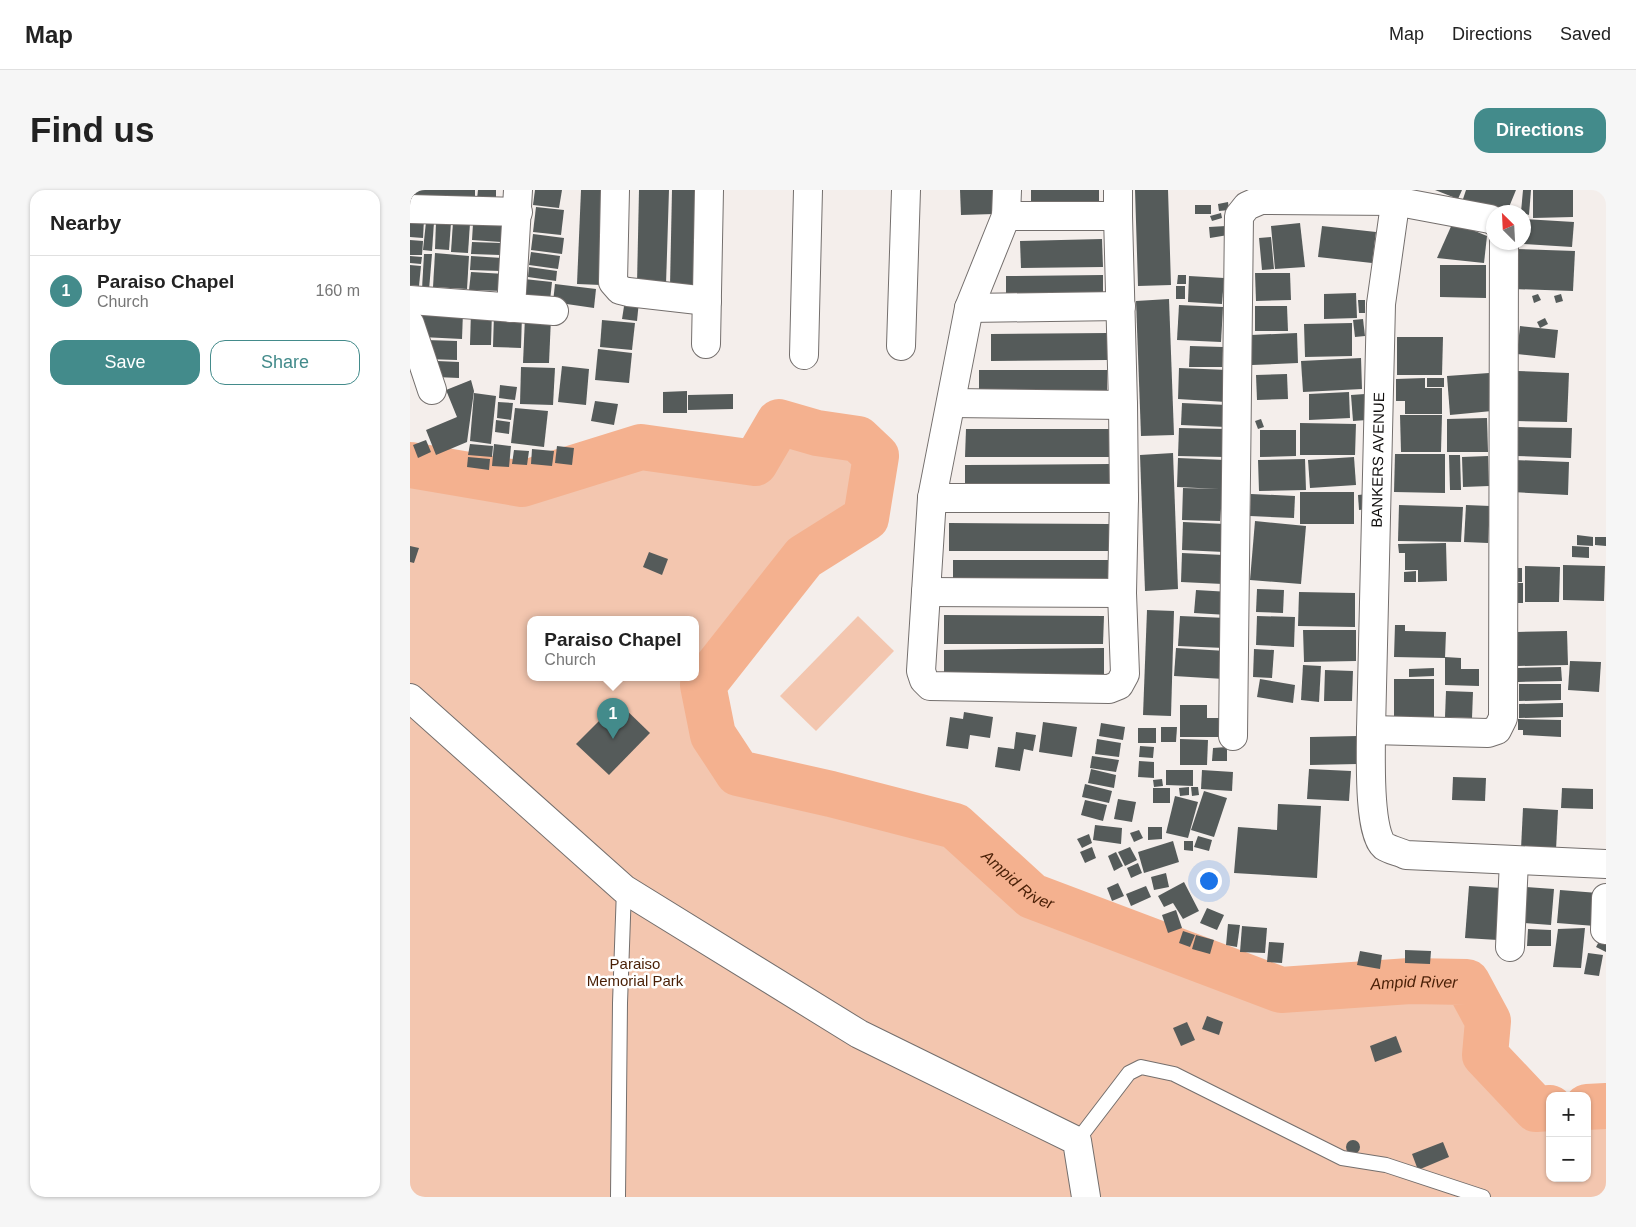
<!DOCTYPE html>
<html lang="en">
<head>
<meta charset="utf-8">
<style>
	:root { --surface:#fff; --page:#f6f6f6; --text:#222; --muted:#767676; --line:#e0e0e0; --accent:#438b8b }
	body { margin:0; font-family:Arial,sans-serif; background:var(--page); color:var(--text) }
	.controls { position:absolute; right:15px; bottom:15px; display:grid; overflow:hidden; border-radius:10px; box-shadow:0 1px 4px #0004 }
	.controls button { width:45px; height:45px; display:grid; place-items:center; padding:0; border:0; border-bottom:1px solid var(--line); background:var(--surface); color:var(--text); font:25px sans-serif }
	.compass { position:absolute; left:1076px; top:15px; width:45px; height:45px; border-radius:50%; background:var(--surface); box-shadow:0 1px 4px #0004; rotate:336deg }
	.you { position:absolute; left:798px; top:690px; width:18px; height:18px; margin:-12px; border:4px solid #fff; border-radius:50%; background:#1a73e8; box-shadow:0 0 0 8px #1a73e833 }
	.badge { display:grid; place-items:center; width:32px; height:32px; border-radius:50%; background:var(--accent); color:#fff; font-size:16px; font-weight:700 }
	.pin { position:absolute; translate:-50% -41px; filter:drop-shadow(0 1px 2px #0008) }
	.pin::after { content:''; position:absolute; top:26px; width:18px; height:15px; background:inherit; clip-path:polygon(0 0,100% 0,50% 100%) }
	.popup { position:absolute; left:117px; top:426px; width:172px; height:65px; box-sizing:border-box; display:grid; place-content:center; border-radius:10px; background:var(--surface); filter:drop-shadow(0 1px 4px #0005); font-size:16px; white-space:nowrap; color:var(--muted) }
	.popup b { font-size:19px; color:var(--text) }
	.popup::after { content:''; position:absolute; left:50%; top:100%; margin-left:-10px; border:10px solid transparent; border-top-color:var(--surface) }
	.list { margin:0; padding:0; list-style:none }
	h2 { display:flex; justify-content:space-between; align-items:center; height:65px; margin:0; padding:0 20px; font-size:21px }
	h2 small { font-size:16px; font-weight:400; color:var(--muted) }
	.list li { display:grid; grid-template-columns:32px 1fr auto; gap:15px; align-items:center; box-sizing:border-box; height:70px; padding:0 20px; border-top:1px solid var(--line) }
	.list b { display:block; font-size:19px; white-space:nowrap }
	.list p { margin:0; font-size:16px; white-space:nowrap; color:var(--muted) }
	.list em { font-size:16px; font-style:normal; color:var(--muted) }
	.actions { display:flex; gap:10px; padding:15px 20px }
	.actions a { flex:1; padding:11px 0; border:1px solid var(--accent); border-radius:15px; text-align:center; font-size:18px; color:var(--accent) }
	.actions .main { background:var(--accent); color:#fff }
	.map { position:relative; flex:none; width:1196px; height:1007px; overflow:hidden; border-radius:15px }
	header { display:flex; align-items:center; gap:30px; box-sizing:border-box; height:70px; padding:0 25px; background:var(--surface); border-bottom:1px solid var(--line) }
	header strong { font-size:24px }
	nav { display:flex; gap:28px; margin-inline-start:auto; font-size:18px }
	.intro { display:flex; align-items:center; justify-content:space-between; box-sizing:border-box; height:120px; padding:0 30px }
	h1 { margin:0; font-size:35px }
	.button { padding:12px 22px; border-radius:15px; background:var(--accent); color:#fff; font-size:18px; font-weight:700 }
	main { display:flex; gap:30px; padding:0 30px }
	aside { flex:1; background:var(--surface); border-radius:15px; box-shadow:0 1px 4px #0004 }
	.map>svg:first-child { display:block }
</style>
</head>
<body>
<header>
<strong>Map</strong>
<nav><a>Map</a><a>Directions</a><a>Saved</a></nav>
</header>
<div class="intro"><h1>Find us</h1><a class="button">Directions</a></div>
<main>
<aside>
<h2>Nearby<small></small></h2>
<ul class="list">
<li><span class="badge">1</span><div><b>Paraiso Chapel</b><p>Church</p></div><em>160 m</em></li>
</ul>
<div class="actions"><a class="main">Save</a><a>Share</a></div>
</aside>
<div class="map">
<svg width="1196" height="1007" viewBox="0 0 1196 1007">
	<rect width="100%" height="100%" fill="#f4eeeb"/>
	<!-- green -->
	<g fill="#f3c6af" fill-rule="evenodd">
		<path d="M369,232L407,243L448,249L466,266L456,328L394,367L293,495L303,545L328,583L421,604L545,636L622,706L871,800L1000,791L1057,792L1078,831L1075,866L1125,919L1140,918V988H1177V917L1196,916V1007H0V275L112,294L231,257L345,273ZM120,430H286V488H120Z"/>
		<path d="M448,426L484,461L406,541L370,506Z"/>
	</g>
	<g fill="none" stroke-linecap="round" stroke-linejoin="round">
		<!-- river -->
		<g stroke="#f4b18f" stroke-width="46">
			<path id="s1" d="M0,275L112,294L231,257L345,273L369,232L407,243L448,249L466,266L456,328L394,367L293,495L303,545L328,583L421,604L545,636L622,706L871,800L1000,791L1057,792L1078,831L1075,865L1126,919L1140,918"/>
			<path d="M1177,917L1196,916"/>
		</g>
	</g>
	<!-- building -->
	<g fill="#555b5a">
		<path d="M0,0H65V11L0,10Z"/>
		<path d="M68,0H86V9H67Z"/>
		<path d="M125,0H152L149,18L123,15Z"/>
		<path d="M171,0H195L191,95L167,94Z"/>
		<path d="M229,0H259L256,95L227,94Z"/>
		<path d="M262,0H292L290,96H260Z"/>
		<path d="M550,0H583L584,24L551,25Z"/>
		<path d="M621,0H689V19L621,20Z"/>
		<path d="M725,0H758L761,95L728,96Z"/>
		<path d="M1025,0H1052L1048,9Z"/>
		<path d="M1056,0H1106L1097,22H1084L1052,12Z"/>
		<path d="M1113,0H1121L1119,25L1111,22Z"/>
		<path d="M1123,0H1163V27L1123,28Z"/>
		<path d="M818,12L819,20L809,21L808,14Z"/>
		<rect x="785" y="15" width="16" height="9"/>
		<path d="M126,17L154,20L151,45L123,42Z"/>
		<path d="M811,23L812,28L802,31L800,26Z"/>
		<path d="M0,28L14,29L13,48L0,47Z"/>
		<path d="M1114,29L1164,32L1162,57L1114,54Z"/>
		<path d="M16,32H24L22,61L13,60Z"/>
		<path d="M26,32L41,33L39,60L25,59Z"/>
		<path d="M43,32L60,33L58,63L41,62Z"/>
		<path d="M1043,32L1077,46L1074,73L1027,68Z"/>
		<path d="M890,33L895,77L865,79L861,36Z"/>
		<path d="M63,34L92,36L91,52L62,50Z"/>
		<path d="M816,36L818,45L800,48L799,37Z"/>
		<path d="M912,36L966,42L962,73L908,67Z"/>
		<path d="M123,44L154,48L152,64L121,60Z"/>
		<path d="M861,47L864,79L852,80L849,48Z"/>
		<path d="M692,49L693,77L611,78L610,51Z"/>
		<path d="M0,50L13,51L12,65H0Z"/>
		<path d="M62,52L91,53L90,65L61,64Z"/>
		<path d="M1105,59L1165,61L1163,101L1103,99Z"/>
		<path d="M121,62L150,66L148,79L119,75Z"/>
		<path d="M25,63L59,66L57,99L23,97Z"/>
		<path d="M14,64H22L19,100L12,99Z"/>
		<path d="M0,66L12,67L11,74L0,73Z"/>
		<path d="M61,66L92,68L91,81L60,80Z"/>
		<path d="M0,75L11,76L9,96L0,95Z"/>
		<path d="M1030,75H1076V108L1030,107Z"/>
		<path d="M119,77L147,81L146,91L118,87Z"/>
		<path d="M61,82L95,84L94,101L59,100Z"/>
		<path d="M845,83H880L881,110L846,111Z"/>
		<path d="M693,85V113L596,114V86Z"/>
		<path d="M768,85H776V94H767Z"/>
		<path d="M779,86L814,88L812,114L778,112Z"/>
		<path d="M114,89L142,92L140,111L111,108Z"/>
		<path d="M145,94L186,99L184,118L143,112Z"/>
		<rect x="766" y="96" width="9" height="13"/>
		<path d="M946,103L947,128L914,129V104Z"/>
		<path d="M1128,104L1131,110L1124,113L1122,106Z"/>
		<path d="M1151,104L1153,111L1146,113L1144,106Z"/>
		<path d="M759,109L764,245L731,246L726,111Z"/>
		<path d="M215,110L229,111L227,131L212,129Z"/>
		<path d="M948,110H955V123H949Z"/>
		<path d="M769,115L813,117L811,152L767,150Z"/>
		<path d="M845,116H877L878,141H845Z"/>
		<path d="M13,121L53,122L52,149L12,147Z"/>
		<path d="M61,121H82L81,155H60Z"/>
		<path d="M84,124H112L111,158L83,157Z"/>
		<path d="M115,127L141,128L139,173H113Z"/>
		<path d="M1135,128L1138,134L1130,138L1127,132Z"/>
		<path d="M953,129L955,146L945,147L943,130Z"/>
		<path d="M192,130L225,133L222,160L190,157Z"/>
		<path d="M942,133V166L895,167L894,134Z"/>
		<path d="M1110,136L1148,140L1145,168L1107,164Z"/>
		<path d="M698,143V170L581,171V144Z"/>
		<path d="M887,143L888,173L842,175L841,145Z"/>
		<path d="M987,147H1033L1032,185H987Z"/>
		<path d="M16,150L47,151V170L16,169Z"/>
		<path d="M780,156L813,157L812,177H779Z"/>
		<path d="M188,159L222,163L219,193L185,190Z"/>
		<path d="M951,168L952,199L893,202L891,171Z"/>
		<path d="M27,171L49,172V188L26,187Z"/>
		<path d="M152,176L179,179L176,215L148,212Z"/>
		<path d="M111,177L145,178L143,215L110,214Z"/>
		<path d="M769,178L818,180L816,212L768,209Z"/>
		<rect x="569" y="180" width="128" height="28"/>
		<path d="M1108,181L1159,183L1157,232L1106,231Z"/>
		<path d="M1079,183L1082,221L1040,225L1037,186Z"/>
		<path d="M877,184L878,209L847,210L846,185Z"/>
		<path d="M1015,188V198H1032V224H995V211H986V189Z"/>
		<rect x="1017" y="188" width="17" height="9"/>
		<path d="M61,190L64,201L57,252L26,265L16,240L47,227L36,200Z"/>
		<path d="M90,195L107,197L105,210L89,208Z"/>
		<path d="M277,201V223H253V202Z"/>
		<path d="M939,202L940,228L899,230V204Z"/>
		<path d="M64,203L86,206L81,254L60,251Z"/>
		<path d="M323,204V219L278,220V205Z"/>
		<path d="M955,204L957,230L943,231L941,205Z"/>
		<path d="M185,211L208,214L204,235L181,231Z"/>
		<path d="M88,212L103,213L101,230L87,228Z"/>
		<path d="M772,213L817,215L816,237L771,235Z"/>
		<path d="M105,218L138,221L134,257L101,253Z"/>
		<path d="M990,225H1032L1031,262H991Z"/>
		<path d="M1077,228L1078,262H1037V229Z"/>
		<path d="M851,229L854,237L848,239L845,231Z"/>
		<path d="M86,230L100,232L99,244L85,242Z"/>
		<path d="M890,233L946,234L945,265H890Z"/>
		<path d="M1107,237L1162,238L1161,268L1106,266Z"/>
		<path d="M769,238L815,239L814,267L768,266Z"/>
		<path d="M556,239H701V267H555Z"/>
		<path d="M850,240H886V266L850,267Z"/>
		<path d="M16,250L21,262L8,268L3,255Z"/>
		<path d="M60,254L83,256L82,267L58,265Z"/>
		<path d="M84,254L101,256L99,277L82,276Z"/>
		<path d="M147,256L164,258L162,275L145,273Z"/>
		<path d="M122,259L144,261L142,276L121,274Z"/>
		<path d="M104,260L119,261L117,275L102,274Z"/>
		<path d="M763,263L768,399L735,401L730,265Z"/>
		<path d="M985,264H1035V303L984,302Z"/>
		<path d="M1039,265H1050L1051,300H1040Z"/>
		<path d="M1078,266L1079,296L1053,297L1052,267Z"/>
		<path d="M58,267L80,269L79,280L57,277Z"/>
		<path d="M944,267L946,295L900,298L898,270Z"/>
		<path d="M768,268L815,270L810,331L772,330L773,298L809,299L767,297Z"/>
		<path d="M895,269L896,300L849,301L848,270Z"/>
		<path d="M1104,270L1159,272L1158,305L1102,302Z"/>
		<path d="M700,274V302H555V275Z"/>
		<rect x="890" y="302" width="54" height="32"/>
		<path d="M841,304L885,306L884,328L840,326Z"/>
		<path d="M958,304V319L949,320L948,305Z"/>
		<path d="M989,315L1053,317L1051,352L988,351Z"/>
		<path d="M1056,315L1080,316L1078,353L1054,352Z"/>
		<path d="M845,331L896,336L891,394L840,390Z"/>
		<path d="M773,332L815,334L814,362L772,360Z"/>
		<path d="M539,333L699,334V361H539Z"/>
		<path d="M1167,345L1183,347V356L1167,355Z"/>
		<path d="M1185,347H1196V356L1185,355Z"/>
		<path d="M1036,353L1037,391L1008,392V380H995V363H989L988,354Z"/>
		<path d="M0,356L9,358L4,373L0,372Z"/>
		<path d="M1162,356L1179,357V368L1162,367Z"/>
		<path d="M239,362L258,369L252,385L233,377Z"/>
		<path d="M772,363L814,365L813,394L771,392Z"/>
		<rect x="543" y="370" width="159" height="28"/>
		<path d="M1153,375L1195,376L1194,411L1153,410Z"/>
		<path d="M1115,376L1150,377L1149,412H1115Z"/>
		<rect x="1105" y="378" width="7" height="14"/>
		<path d="M1006,381V392H994V382Z"/>
		<rect x="1106" y="393" width="7" height="20"/>
		<path d="M847,399L874,400L873,423L846,422Z"/>
		<path d="M786,400L820,402L818,425L784,423Z"/>
		<path d="M889,402L945,403V437L888,436Z"/>
		<path d="M737,420L764,421L761,526L733,525Z"/>
		<path d="M534,425L694,426L693,454H534Z"/>
		<path d="M770,426L816,428L814,458L768,456Z"/>
		<path d="M847,426L885,427L884,457L846,455Z"/>
		<path d="M985,435H995V441L1036,442L1035,468L984,467Z"/>
		<path d="M893,440H946V471L894,472Z"/>
		<path d="M1157,441L1158,475L1108,476L1107,442Z"/>
		<path d="M694,458V487L534,489V460Z"/>
		<path d="M766,458L816,461L814,489L764,486Z"/>
		<path d="M844,459L864,460L862,488L843,487Z"/>
		<path d="M1035,467L1051,468V479H1069V496L1035,495Z"/>
		<path d="M1160,471L1191,472L1189,502L1158,500Z"/>
		<path d="M893,475L911,476L909,512L891,510Z"/>
		<path d="M1151,477L1152,491L1108,492V478Z"/>
		<path d="M1024,478V486L999,487V479Z"/>
		<path d="M915,480L943,481L942,511H914Z"/>
		<path d="M850,489L885,495L883,513L847,507Z"/>
		<rect x="984" y="489" width="40" height="45"/>
		<path d="M1109,494H1151V510L1109,511Z"/>
		<path d="M1036,501L1063,502L1062,528L1035,527Z"/>
		<path d="M208,512L240,543L199,585L166,554Z"/>
		<path d="M1153,513V527L1109,528V514Z"/>
		<path d="M770,515H797V528H817V547H770Z"/>
		<path d="M554,522L583,527L580,548L560,545L558,559L536,556L540,527L553,529Z"/>
		<path d="M1108,529L1151,530V547L1113,545V540H1108Z"/>
		<path d="M633,532L667,537L662,567L629,562Z"/>
		<path d="M691,533L715,537L713,550L689,546Z"/>
		<path d="M751,537H767L766,552H751Z"/>
		<rect x="728" y="538" width="18" height="15"/>
		<path d="M606,542L626,545L623,561L614,559L610,581L585,577L588,557L604,559Z"/>
		<path d="M948,546V574L900,575V547Z"/>
		<path d="M687,549L711,553L709,567L685,564Z"/>
		<path d="M770,549L798,550L797,575H770Z"/>
		<path d="M730,556L744,557L743,568L729,567Z"/>
		<path d="M817,557V571H802L803,558Z"/>
		<path d="M682,566L709,570L706,582L680,578Z"/>
		<path d="M729,571L744,572V588L728,587Z"/>
		<path d="M681,579L706,585L704,598L678,593Z"/>
		<path d="M899,579L941,581L939,611L897,609Z"/>
		<path d="M756,580H783V596L756,595Z"/>
		<path d="M792,580L823,582L822,601L791,599Z"/>
		<path d="M1043,587L1076,588L1075,611L1042,610Z"/>
		<path d="M752,589L753,596L744,597L743,590Z"/>
		<path d="M675,594L702,601L699,613L672,607Z"/>
		<path d="M779,597V605L770,606L769,598Z"/>
		<path d="M781,597H788L789,605L782,606Z"/>
		<rect x="743" y="598" width="17" height="15"/>
		<path d="M1152,598L1183,599V619L1151,618Z"/>
		<path d="M794,601L817,608L804,647L781,640Z"/>
		<path d="M765,606L788,612L778,648L756,643Z"/>
		<path d="M708,609L726,612L722,632L704,629Z"/>
		<path d="M675,610L697,615L693,631L671,625Z"/>
		<path d="M868,614L911,616L907,688L824,683L828,637L867,640Z"/>
		<path d="M1113,618L1148,620L1146,660L1111,659Z"/>
		<path d="M685,635L712,638L711,654L683,650Z"/>
		<path d="M738,637H752V649L738,650Z"/>
		<path d="M729,640L733,648L724,652L720,643Z"/>
		<path d="M679,644L682,653L672,658L667,649Z"/>
		<path d="M788,646L802,650L799,661L784,657Z"/>
		<path d="M763,651L769,672L734,683L728,662Z"/>
		<path d="M774,651H783V661L774,660Z"/>
		<path d="M682,657L686,668L675,673L670,662Z"/>
		<path d="M720,657L727,670L715,676L708,662Z"/>
		<path d="M706,662L713,676L704,681L698,666Z"/>
		<path d="M728,673L732,683L721,688L717,678Z"/>
		<path d="M756,683L759,697L744,700L741,687Z"/>
		<path d="M774,692L789,721L773,729L763,713L754,717L748,706Z"/>
		<path d="M708,693L714,706L702,711L697,698Z"/>
		<path d="M736,696L741,707L721,716L716,704Z"/>
		<path d="M1059,696L1092,698L1088,750L1055,748Z"/>
		<path d="M1116,697L1144,699L1141,735L1114,733Z"/>
		<path d="M1150,700L1188,703L1185,736L1147,733Z"/>
		<path d="M797,718L814,725L807,740L790,733Z"/>
		<path d="M766,720L772,738L758,743L752,725Z"/>
		<path d="M818,734L830,735L827,757L816,755Z"/>
		<path d="M832,736L857,738L855,763L830,762Z"/>
		<path d="M1175,738L1171,778L1143,777L1148,739Z"/>
		<path d="M1118,739L1141,740V756H1117Z"/>
		<path d="M773,741L785,745L780,757L769,753Z"/>
		<path d="M786,745L804,750L800,764L782,759Z"/>
		<path d="M1192,746L1196,748V762L1186,757Z"/>
		<path d="M859,752L874,753L872,773L857,772Z"/>
		<path d="M995,760L1021,761L1020,774L995,773Z"/>
		<path d="M950,761L972,765L970,779L947,775Z"/>
		<path d="M1178,763L1193,765L1189,786L1174,784Z"/>
		<path d="M797,826L813,832L809,845L792,839Z"/>
		<path d="M777,832L785,850L771,856L763,838Z"/>
		<path d="M986,846L992,862L965,872L960,856Z"/>
		<circle cx="943" cy="957" r="7"/>
		<path d="M1033,952L1039,967L1008,980L1002,964Z"/>
	</g>
	<g fill="none" stroke-linecap="round" stroke-linejoin="round">
		<defs>
			<g id="lane">
				<path d="M667,951L719,883L731,877L764,884L932,968L976,975L1073,1007"/>
				<path d="M208,1007L210,813L214,699"/>
			</g>
			<g id="street">
				<path d="M205,0L203,92L210,100L218,102L297,111"/>
				<path d="M597,0L596,26L559,118L522,308L511,481L514,490L520,496L699,499L709,495L715,484L712,403L714,308L713,215L708,26V0"/>
				<path d="M0,19L108,22"/>
				<path d="M596,26H708"/>
				<path d="M0,110L144,121"/>
				<path d="M101,118L108,0"/>
				<path d="M559,118L711,116"/>
				<path d="M0,134L22,200"/>
				<path d="M296,154L299,0"/>
				<path d="M491,156L496,0"/>
				<path d="M394,165L398,0"/>
				<path d="M541,213L713,215"/>
				<path d="M522,308H714"/>
				<path d="M516,402L712,403"/>
				<path d="M0,508L214,699L449,844L667,951L676,1007"/>
				<path d="M961,540L1078,543L1087,540L1093,528L1094,52"/>
				<path d="M823,546L829,26L837,16L851,10L984,11L1080,29L1084,31"/>
				<path d="M1195,740L1196,708"/>
				<path d="M1100,757L1104,671"/>
			</g>
			<path id="secondary" d="M987,0L971,114L961,540C961,562 958,643 974,656C980,660 990,662 996,665L1196,674"/>
		</defs>
		<!-- lane casing -->
		<use href="#lane" stroke="#746f6d" stroke-width="16"/>
		<!-- street casing -->
		<use href="#street" stroke="#746f6d" stroke-width="30"/>
		<!-- secondary casing -->
		<use href="#secondary" stroke="#746f6d" stroke-width="30"/>
		<!-- lane -->
		<use href="#lane" stroke="#fff" stroke-width="14"/>
		<!-- street -->
		<use href="#street" stroke="#fff" stroke-width="28"/>
		<!-- secondary -->
		<use href="#secondary" stroke="#fff" stroke-width="28"/>
	</g>
	<g text-anchor="middle" stroke-width="5" stroke-linejoin="round" paint-order="stroke">
		<!-- street labels -->
		<g font-size="15" fill="#100e0d" stroke="#fff">
			<text transform="translate(968 270) rotate(-89)" y="5">BANKERS AVENUE</text>
		</g>
		<!-- park labels -->
		<g font-size="15" fill="#491f05" stroke="#fff">
			<text x="225" y="779">Paraiso<tspan x="225" dy="17">Memorial Park</tspan></text>
		</g>
		<!-- water labels -->
		<g font-size="16" font-style="italic" fill="#491f06" stroke="#fff">
			<text dy="6" stroke="none"><textPath href="#s1" startOffset="1209">Ampid River</textPath></text>
			<text dy="6" stroke="none"><textPath href="#s1" startOffset="1629">Ampid River</textPath></text>
		</g>
	</g>
</svg>
<div class="controls">
<button>+</button>
<button>−</button>
</div>
<svg class="compass" viewBox="-18 -18 36 36"><path d="M0-13l5 13h-10z" fill="#e53935"/><path d="M0 13l5-13h-10z" fill="#767676"/></svg>
<div class="you"></div>
<div class="pin badge" style="left:203px;top:549px">1</div>
<div class="popup"><b>Paraiso Chapel</b>Church</div>
</div>
</main>
</body>
</html>
